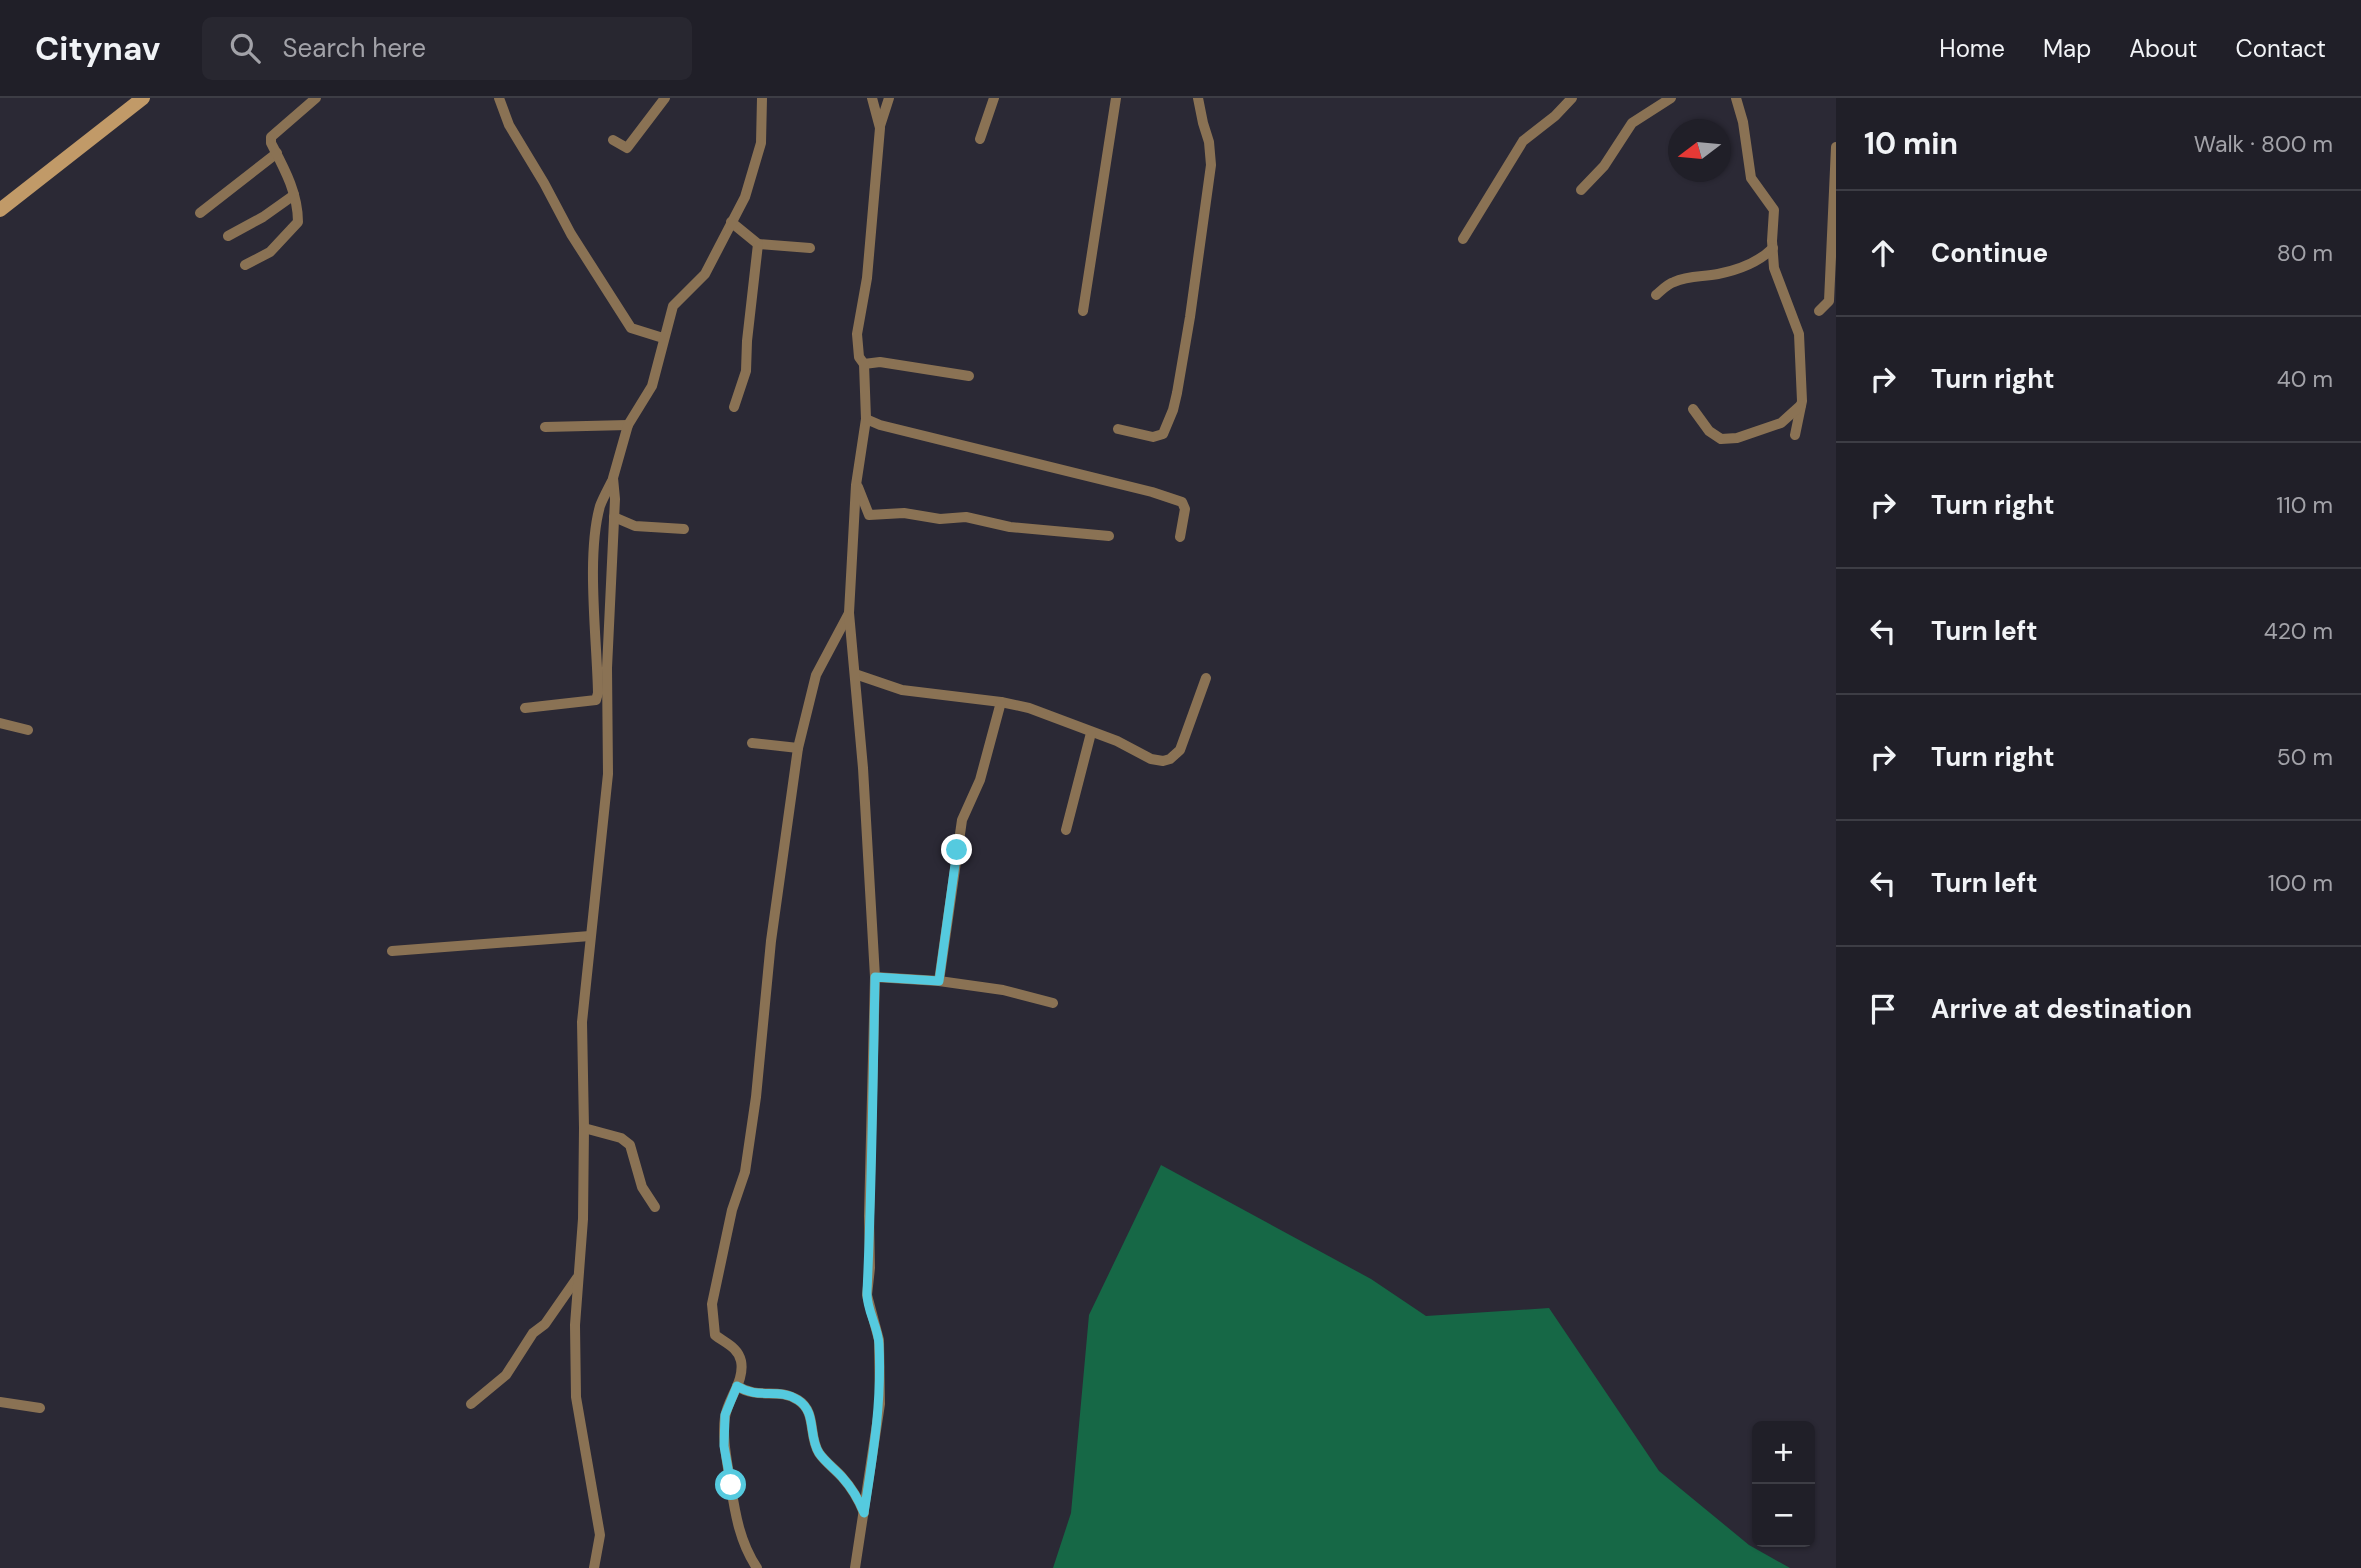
<!DOCTYPE html>
<html lang="en">
<head>
<meta charset="utf-8">
<style>
	:root { --surface:#201f28; --page:#282730; --text:#f1f3f6; --muted:#a2a2a8; --line:#3d3d45 }
	body { margin:0; font-family:"DM Sans",sans-serif; background:var(--page); color:var(--text) }
	.controls { position:absolute; right:21px; bottom:21px; display:grid; overflow:hidden; border-radius:10px; box-shadow:0 2px 5px #0004 }
	.controls button { width:63px; height:63px; display:grid; place-items:center; padding:0; border:0; border-bottom:2px solid var(--line); background:var(--surface); color:var(--text); font:35px sans-serif }
	.compass { position:absolute; left:1668px; top:21px; width:63px; height:63px; border-radius:50%; background:var(--surface); box-shadow:0 2px 5px #0004; rotate:254deg }
	.stop { position:absolute; width:21px; height:21px; margin:-16px; border:5px solid #55cadf; border-radius:50%; background:#fff }
	.stop.end { background:#55cadf; border-color:#fff; box-shadow:0 2px 7px #0008 }
	.list { margin:0; padding:0; list-style:none }
	h2 { display:flex; justify-content:space-between; align-items:center; height:91px; margin:0; padding:0 28px; font-size:30px }
	h2 small { font-size:23px; font-weight:400; color:var(--muted) }
	.list li { display:grid; grid-template-columns:46px 1fr auto; gap:21px; align-items:center; box-sizing:border-box; height:126px; padding:0 28px; border-top:2px solid var(--line) }
	.list b { display:block; font-size:26px; white-space:nowrap }
	.list em { font-size:23px; font-style:normal; color:var(--muted) }
	.icon { flex:none; width:38px; height:38px; fill:none; stroke:currentColor; stroke-width:2; stroke-linecap:round; stroke-linejoin:round }
	.map { position:relative; flex:none; width:1836px; height:1470px; overflow:hidden }
	header { display:flex; align-items:center; gap:42px; box-sizing:border-box; height:98px; padding:0 35px; background:var(--surface); border-bottom:2px solid var(--line) }
	header strong { font-size:33px }
	nav { display:flex; gap:38px; margin-inline-start:auto; font-size:24px }
	.search { width:490px; height:63px; background:var(--page); display:flex; align-items:center; gap:18px; box-sizing:border-box; padding:0 24px; border-radius:10px; color:var(--muted); font-size:26px }
	main { display:flex }
	aside { flex:1; background:var(--surface) }
	.map>svg:first-child { display:block }
</style>
</head>
<body>
<header>
<strong>Citynav</strong>
<div class="search"><svg class="icon" aria-label="search" viewBox="0 0 24 24"><circle cx="10" cy="10" r="6"/><path d="M15 15l6 6"/></svg>Search here</div>
<nav><a>Home</a><a>Map</a><a>About</a><a>Contact</a></nav>
</header>
<main>
<div class="map">
<svg width="1836" height="1470" viewBox="0 0 1836 1470">
	<rect width="100%" height="100%" fill="#2b2935"/>
	<!-- forest -->
	<path fill="#166846" d="M1161,1067L1371,1181L1426,1218L1549,1210L1659,1373L1749,1447L1790,1470H1053L1071,1415L1089,1217Z"/>
	<g fill="none" stroke-linecap="round" stroke-linejoin="round">
		<!-- minor -->
		<g stroke="#8a7254" stroke-width="10">
			<path d="M499,0L509,27L544,85L571,136L631,230L663,240"/>
			<path d="M1736,0L1743,24L1751,80L1774,112L1772,143L1774,170L1799,236L1802,303L1795,337"/>
			<path d="M880,28L889,0"/>
			<path d="M980,41L994,0"/>
			<path d="M613,42L627,50L665,0"/>
			<path d="M1581,92L1604,68L1632,25L1671,0"/>
			<path d="M200,115L277,55"/>
			<path d="M731,124L758,146L810,150"/>
			<path d="M228,138L263,119L294,97"/>
			<path d="M1463,141L1523,43L1555,18L1572,0"/>
			<path d="M245,167L270,154L298,124C298,95 284,70 271,45V39L316,0"/>
			<path d="M1656,197C1661,193 1667,186 1674,184C1688,177 1703,179 1718,176C1738,172 1758,165 1773,150"/>
			<path d="M1083,213L1116,0"/>
			<path d="M1819,213L1829,203L1836,49"/>
			<path d="M864,266L880,264L969,278"/>
			<path d="M734,309L746,273L747,243L758,146"/>
			<path d="M1693,311L1709,333L1721,341L1737,340L1781,325L1801,307"/>
			<path d="M866,321L880,327L1152,394L1182,404L1185,411L1180,439"/>
			<path d="M545,329L628,327"/>
			<path d="M1118,331L1153,339L1163,336L1173,312L1177,295L1190,219L1211,67L1209,44L1203,25L1198,0"/>
			<path d="M858,389L869,417L904,415L940,421L966,419L1010,429L1109,438"/>
			<path d="M614,419L635,428L684,431"/>
			<path d="M855,576L902,592L1001,604L1029,610L1117,643L1151,661L1163,663L1170,661L1180,652L1206,580"/>
			<path d="M525,610L596,602L598,595C597,541 586,458 600,408C603,400 608,391 612,383"/>
			<path d="M0,625L28,632"/>
			<path d="M752,645L798,650"/>
			<path d="M1066,732L1091,635"/>
			<path d="M392,853L590,838"/>
			<path d="M875,879L939,883L962,722L980,682L1001,604"/>
			<path d="M939,883L1003,892L1053,905"/>
			<path d="M584,1030L621,1040L630,1047L642,1089L655,1109"/>
			<path d="M737,1288C759,1302 778,1289 798,1302C817,1314 808,1338 819,1355C825,1364 835,1371 842,1379C851,1389 859,1402 864,1415"/>
			<path d="M0,1304L40,1310"/>
			<path d="M471,1306L506,1277L533,1235L545,1226L577,1180"/>
			<path d="M594,1470L600,1437L576,1299L575,1227L583,1121L584,1030L582,924L608,676L607,570L615,401L613,380L628,327L652,288L673,208L705,176L745,99L761,45L762,0"/>
			<path d="M757,1470C739,1443 735,1414 730,1383C727,1362 722,1341 725,1319C728,1300 745,1283 741,1263C738,1249 725,1245 715,1237L712,1206L732,1112L745,1074L756,999L771,843L798,650L816,577L849,515"/>
			<path d="M855,1470L880,1306L879,1242L867,1197L870,1170L869,1118L875,879L863,670L849,515L856,387L866,321L864,266L859,259L857,236L867,180L880,30L872,0"/>
		</g>
		<!-- secondary -->
		<path stroke="#c19a68" stroke-width="14" d="M0,112L143,0"/>
	</g>
	<g fill="none" stroke-linecap="round" stroke-linejoin="round">
		<!-- route -->
		<path stroke="#55cadf" stroke-width="9" d="M731,1387L724,1348L725,1317L737,1288C759,1302 778,1289 798,1302C817,1314 808,1338 819,1355C825,1364 835,1371 842,1379C851,1389 859,1402 864,1415C873,1357 882,1305 879,1246C878,1228 866,1211 867,1194C872,1089 873,984 875,879L939,883L957,752"/>
	</g>
</svg>
<div class="controls">
<button>+</button>
<button>−</button>
</div>
<svg class="compass" viewBox="-18 -18 36 36"><path d="M0-13l5 13h-10z" fill="#e53935"/><path d="M0 13l5-13h-10z" fill="#a2a2a8"/></svg>
<div class="stop" style="left:731px;top:1387px"></div>
<div class="stop end" style="left:957px;top:752px"></div>
</div>
<aside>
<h2>10 min<small>Walk · 800 m</small></h2>
<ul class="list">
<li><svg class="icon" aria-label="ahead" viewBox="0 0 24 24"><path d="M12 20V5M6 11l6-6 6 6"/></svg><div><b>Continue</b></div><em>80 m</em></li>
<li><svg class="icon" aria-label="right" viewBox="0 0 24 24"><path d="M7 20v-9h11M14 6l5 5-5 5"/></svg><div><b>Turn right</b></div><em>40 m</em></li>
<li><svg class="icon" aria-label="right" viewBox="0 0 24 24"><path d="M7 20v-9h11M14 6l5 5-5 5"/></svg><div><b>Turn right</b></div><em>110 m</em></li>
<li><svg class="icon" aria-label="left" viewBox="0 0 24 24"><path d="M17 20v-9H6M10 6l-5 5 5 5"/></svg><div><b>Turn left</b></div><em>420 m</em></li>
<li><svg class="icon" aria-label="right" viewBox="0 0 24 24"><path d="M7 20v-9h11M14 6l5 5-5 5"/></svg><div><b>Turn right</b></div><em>50 m</em></li>
<li><svg class="icon" aria-label="left" viewBox="0 0 24 24"><path d="M17 20v-9H6M10 6l-5 5 5 5"/></svg><div><b>Turn left</b></div><em>100 m</em></li>
<li><svg class="icon" aria-label="arrive" viewBox="0 0 24 24"><path d="M6 21V4h12l-3 4 3 4H6"/></svg><div><b>Arrive at destination</b></div></li>
</ul>
</aside>
</main>
</body>
</html>
